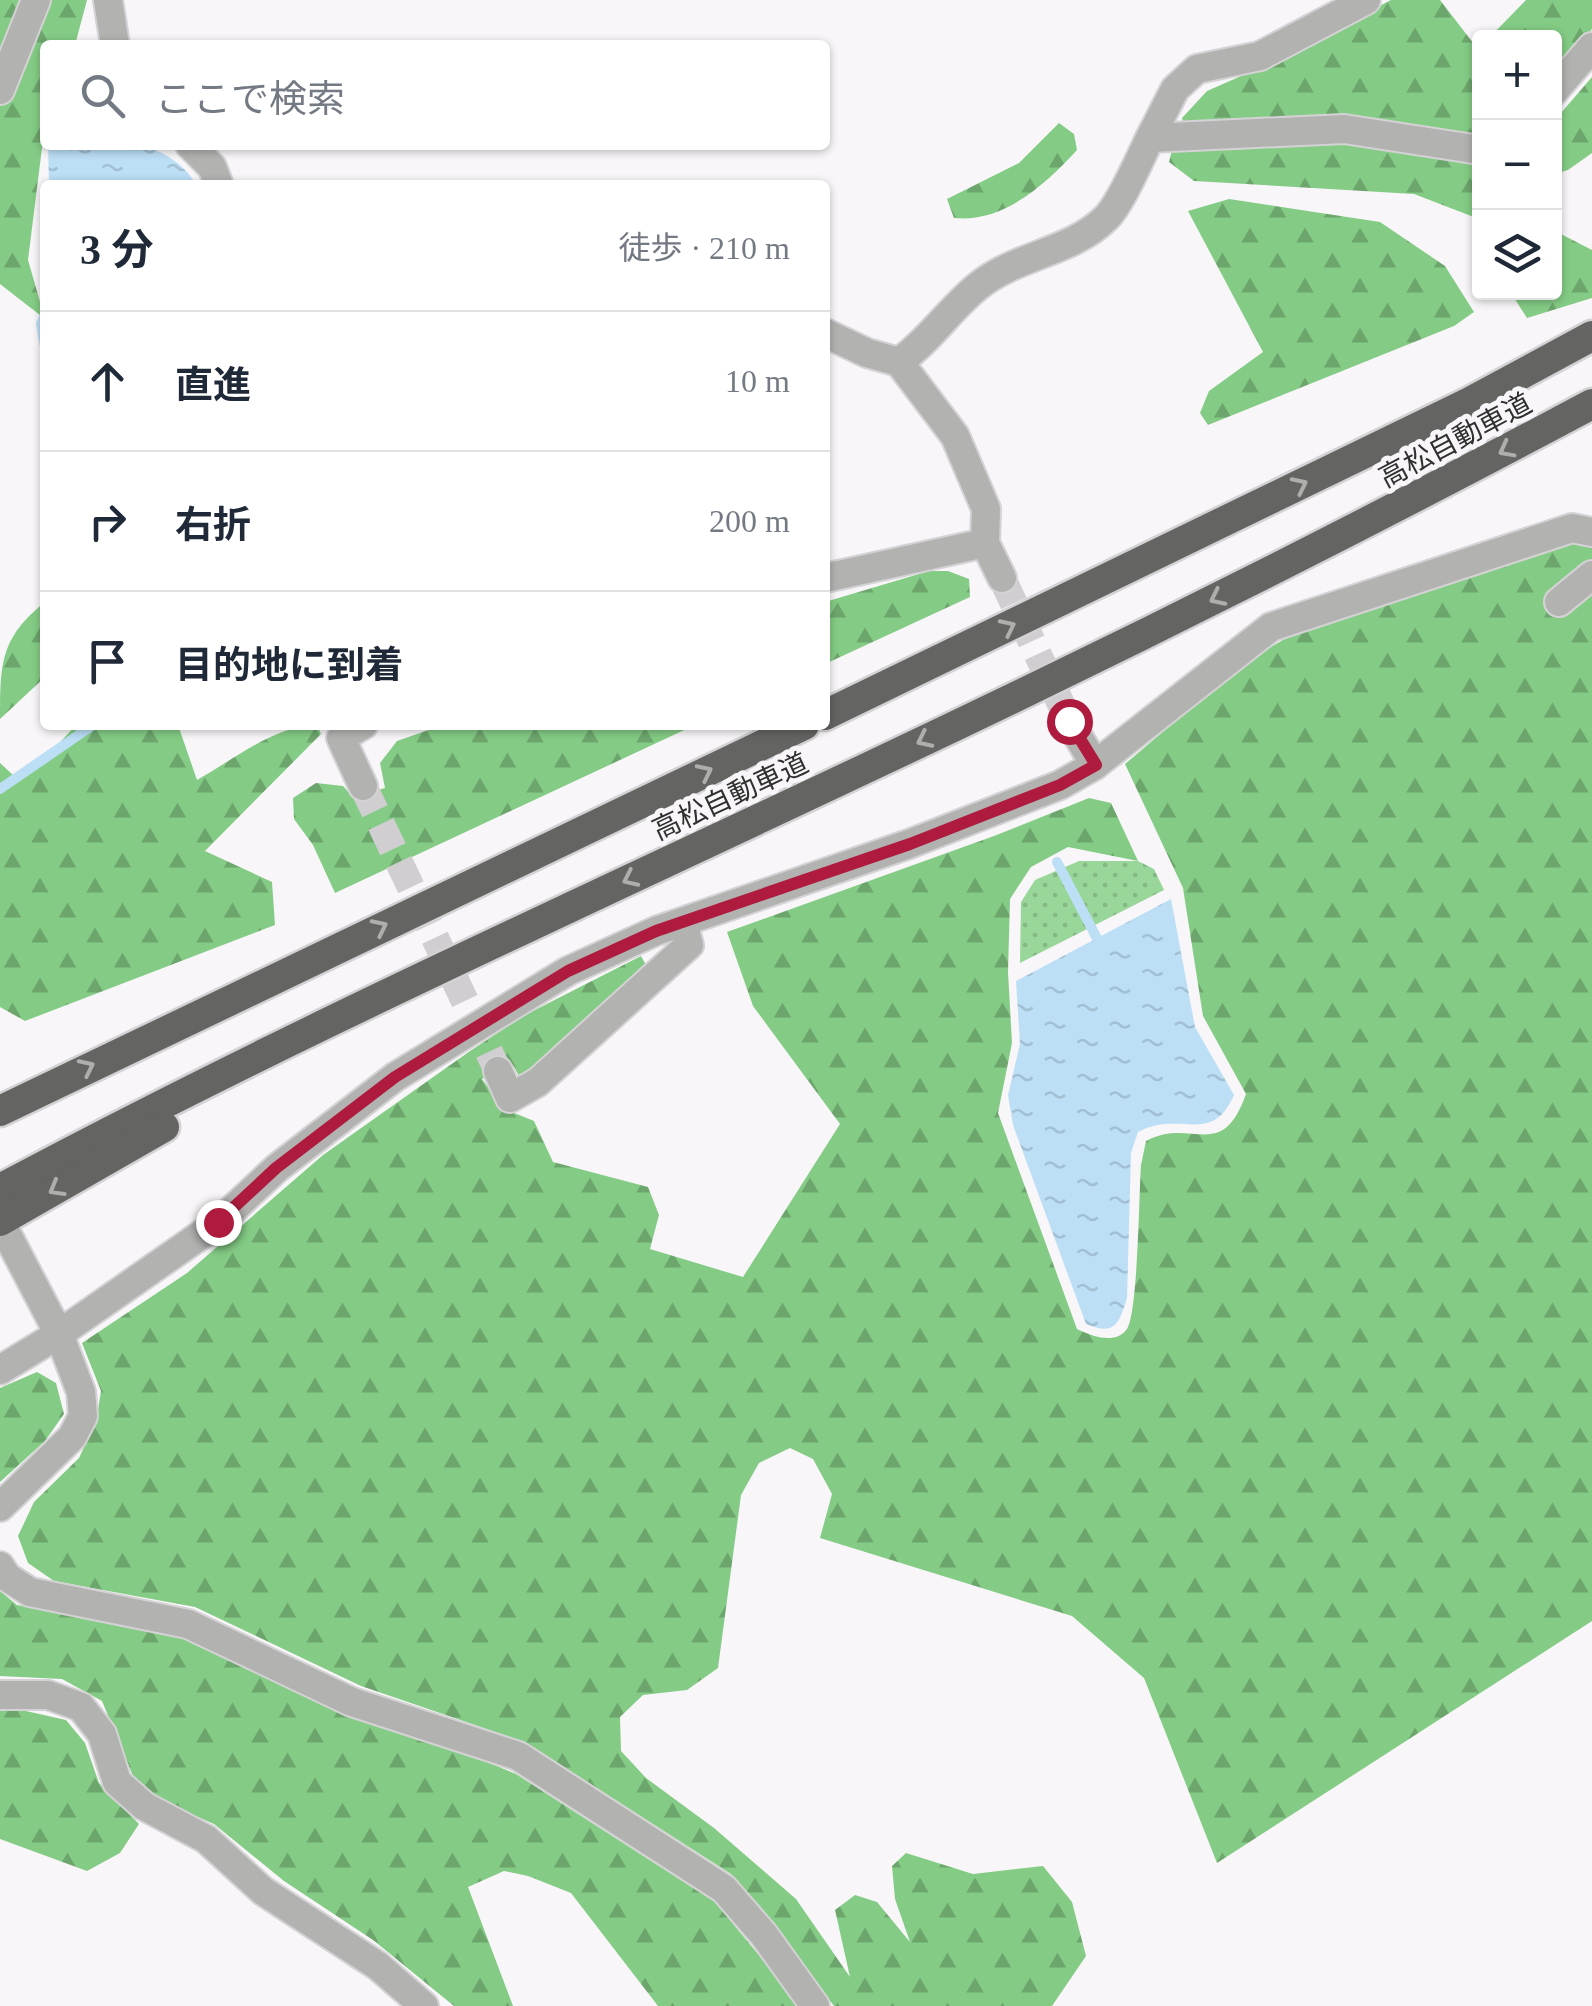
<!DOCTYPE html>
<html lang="ja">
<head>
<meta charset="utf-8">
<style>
	:root { --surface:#fff; --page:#f2f2f3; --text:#1f2937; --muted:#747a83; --line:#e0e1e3 }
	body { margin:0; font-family:"Times New Roman","Noto Sans JP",serif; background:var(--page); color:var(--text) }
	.controls { position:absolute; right:30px; top:30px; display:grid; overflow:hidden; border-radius:10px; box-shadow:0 2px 8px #0004 }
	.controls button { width:90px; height:90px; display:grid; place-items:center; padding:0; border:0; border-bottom:2px solid var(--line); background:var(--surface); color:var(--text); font:50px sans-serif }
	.stop { position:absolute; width:30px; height:30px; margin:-22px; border:8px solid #af1b3e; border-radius:50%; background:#fff }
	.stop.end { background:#af1b3e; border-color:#fff; box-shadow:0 2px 10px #0008 }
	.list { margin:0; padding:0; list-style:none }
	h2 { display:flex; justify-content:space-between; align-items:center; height:130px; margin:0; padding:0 40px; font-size:42px }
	h2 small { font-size:32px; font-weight:400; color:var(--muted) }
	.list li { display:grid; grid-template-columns:65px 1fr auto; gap:30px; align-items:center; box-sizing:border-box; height:140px; padding:0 40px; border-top:2px solid var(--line) }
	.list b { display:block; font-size:38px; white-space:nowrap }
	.list em { font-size:32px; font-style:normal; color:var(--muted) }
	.icon { flex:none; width:55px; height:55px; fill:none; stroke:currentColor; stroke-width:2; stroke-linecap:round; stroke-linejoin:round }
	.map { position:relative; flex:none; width:1592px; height:2006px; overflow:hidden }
	.search { position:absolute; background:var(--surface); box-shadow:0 2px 8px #0004; left:40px; top:40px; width:790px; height:110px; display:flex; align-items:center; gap:25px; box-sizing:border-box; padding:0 35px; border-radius:10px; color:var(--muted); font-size:38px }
	.panel { position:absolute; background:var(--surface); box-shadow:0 2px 8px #0004; left:40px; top:180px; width:790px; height:550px; border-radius:10px }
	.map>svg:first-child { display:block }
</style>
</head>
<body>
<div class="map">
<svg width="1592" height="2006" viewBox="0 0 1592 2006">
	<defs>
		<pattern id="green-dots" width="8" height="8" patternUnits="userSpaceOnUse" patternTransform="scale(2.5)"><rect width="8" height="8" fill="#99d699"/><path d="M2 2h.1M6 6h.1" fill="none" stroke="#84b884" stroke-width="1.8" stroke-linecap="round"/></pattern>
		<pattern id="forest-firs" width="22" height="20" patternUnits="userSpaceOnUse" patternTransform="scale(2.5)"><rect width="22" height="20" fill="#84cc85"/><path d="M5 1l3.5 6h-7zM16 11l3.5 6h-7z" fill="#6da66d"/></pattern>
		<pattern id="water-ripples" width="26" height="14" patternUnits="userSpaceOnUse" patternTransform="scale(2.5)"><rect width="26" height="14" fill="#bcdff6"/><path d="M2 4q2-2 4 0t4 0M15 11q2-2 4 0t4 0" fill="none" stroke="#a2c0d3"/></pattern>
	</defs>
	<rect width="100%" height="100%" fill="#f8f6f8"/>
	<!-- green -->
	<path fill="url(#green-dots)" d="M1079,861H1138L1154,869L1164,890L1020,963L1021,902L1035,880Z"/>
	<!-- forest -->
	<g fill="url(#forest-firs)">
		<path d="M0,0H87L75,45H45V124L28,260L45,319L0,284Z"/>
		<path d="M1391,0H1440L1477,48L1479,46V107L1473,111V137L1185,129L1182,118L1207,91L1257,69Z"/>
		<path d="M1526,0H1592V29L1555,72L1554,38H1489Z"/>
		<path d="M1592,77V153L1568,170L1555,174V120Z"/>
		<path d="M1059,123L1074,134L1077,150C1045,185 1003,223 954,218L947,199L1019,163Z"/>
		<path d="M1335,141L1449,156L1479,168V219L1414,194L1194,181L1169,162L1172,150Z"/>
		<path d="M1229,199L1380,222L1445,266L1474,312L1454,326L1208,425L1200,413L1209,391L1263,352L1188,211Z"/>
		<path d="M1555,231L1592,250V298L1527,318L1511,293L1554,292Z"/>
		<path d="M1592,519V1621L1217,1863L1144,1678L1072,1616L820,1538L832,1494L813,1459L790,1448L759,1463L741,1495L718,1668L687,1690L643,1695L620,1717L621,1751L646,1778L714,1828L796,1899L850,1977L835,1910L855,1895L877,1902L910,1942L895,1899L892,1866L906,1853L973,1874L1043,1866L1072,1902L1086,1956L1052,2006H834L731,1874L525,1742L361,1686L195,1607L54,1581L28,1563L18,1536L34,1502L79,1458L96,1422L101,1391L82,1343L187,1273L323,1155L470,1051L525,1015L641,956L647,967L520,1078L513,1065L482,1079L504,1109L534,1121L553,1162L648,1187L659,1215L650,1249L743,1277L840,1124L753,1006L727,932L994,836L1089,798L1111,803L1138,861L1068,847L1031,867L1010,899L1008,972L1012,1043L998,1113L1077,1329C1090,1335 1115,1346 1127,1329C1138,1313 1139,1192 1141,1165L1146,1141C1192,1116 1221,1164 1246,1094L1203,1016L1183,888L1125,764L1245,662L1302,629Z"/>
		<path d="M929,571H948L969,579L970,597L825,664V602Z"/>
		<path d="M45,602V677L0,719C0,664 0,638 45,602Z"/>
		<path d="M76,725H178L197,780C233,760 275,725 317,725L321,734L205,851L272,882L275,925L25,1021L0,1007V763L13,775L50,753Z"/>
		<path d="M443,725H695L335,893L313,845L294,819L293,798L316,783L343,786L353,797L385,788L380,763L397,741Z"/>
		<path d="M37,1372L56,1383L64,1414L45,1441L0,1482V1388Z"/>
		<path d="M0,1591L17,1605L181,1636L516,1774L715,1902L801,2006H658L571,1893L528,1876L504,1871L468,1887L513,2006H454L373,1940L284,1881L214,1824L163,1802L133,1776L102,1701L62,1679L0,1676Z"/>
		<path d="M8,1707L66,1720L85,1743L99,1783L139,1824L120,1853L87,1871L0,1839V1708Z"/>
	</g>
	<!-- water -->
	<g fill="url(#water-ripples)">
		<path d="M48,145C106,145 161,130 197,185H49Z"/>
		<path d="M1171,899L1195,1027L1234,1095C1211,1147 1181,1109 1138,1132L1131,1153L1127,1298C1119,1324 1115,1336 1086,1324L1013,1125L1008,1095L1020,1044L1016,981Z"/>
	</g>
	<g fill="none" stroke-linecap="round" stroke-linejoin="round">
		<!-- stream -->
		<g stroke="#bcdff6" stroke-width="10">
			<path d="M45,315L41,324L45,347"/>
			<path d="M0,789L93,725"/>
			<path d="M1057,862L1102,948"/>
		</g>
		<!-- street-tunnel -->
		<g stroke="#d0ced0" stroke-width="28" stroke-dasharray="28 14" stroke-linecap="butt">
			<path d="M1002,578L1069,721"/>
			<path d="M363,786L498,1071"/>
		</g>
		<defs>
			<g id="street">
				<path d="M108,0L115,45"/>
				<path d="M0,90L36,0"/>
				<path d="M1554,91L1592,47"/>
				<path d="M1150,138L1175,89L1197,69L1260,56L1366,0"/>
				<path d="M190,145L212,167L219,185"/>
				<path d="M825,333L867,353L899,362L955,436L986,509L985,543L1002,578"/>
				<path d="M899,362C929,341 949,310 977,287C1015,255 1070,253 1105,219C1120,206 1140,158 1150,138L1344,129L1480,150"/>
				<path d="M825,578L985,543"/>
				<path d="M1559,602L1592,575"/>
				<path d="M363,725L341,738L363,786"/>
				<path d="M1095,765L1271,627L1572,528L1592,532"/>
				<path d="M498,1071L510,1098L538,1082L689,945L683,922"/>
				<path d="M0,1221L59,1334L81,1392L83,1416L72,1437L0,1507"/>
				<path d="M0,1370L59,1334L218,1223L277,1168L395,1077L568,971L656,931L909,844L1060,785L1095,765L1069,721"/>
				<path d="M0,1566L7,1577L30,1592L188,1624L352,1702L518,1756L724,1889L764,1935L815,2006"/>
				<path d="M0,1695H48L81,1707L102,1734L117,1782L144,1806L206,1839L263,1891L378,1966L424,2006"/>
			</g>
			<g id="highway">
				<path d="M825,715L1470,402L1592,336"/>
				<path d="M0,1111L804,725"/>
				<path d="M0,1189C286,1036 582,903 875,764C1117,650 1356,530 1592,404"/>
				<path d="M0,1221L164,1127"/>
			</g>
		</defs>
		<!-- street casing -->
		<use href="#street" stroke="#d4d2d4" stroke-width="32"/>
		<!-- highway casing -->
		<use href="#highway" stroke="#d4d2d4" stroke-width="35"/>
		<!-- street -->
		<use href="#street" stroke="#b2b2b1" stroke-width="28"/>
		<!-- highway -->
		<use href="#highway" stroke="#646562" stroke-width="30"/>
	</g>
	<!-- one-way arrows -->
	<defs><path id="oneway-chevron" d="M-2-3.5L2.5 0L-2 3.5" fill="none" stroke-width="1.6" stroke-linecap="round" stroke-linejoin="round" transform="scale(2.5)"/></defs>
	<g stroke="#aeaead">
		<use href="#oneway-chevron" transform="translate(1506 450) rotate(152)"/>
		<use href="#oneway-chevron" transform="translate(1300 485) rotate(-26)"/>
		<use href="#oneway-chevron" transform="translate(1217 598) rotate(154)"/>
		<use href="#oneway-chevron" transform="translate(1008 627) rotate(-26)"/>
		<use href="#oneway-chevron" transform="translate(924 740) rotate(154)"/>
		<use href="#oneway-chevron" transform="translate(705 772) rotate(-26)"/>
		<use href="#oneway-chevron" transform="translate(630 879) rotate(155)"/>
		<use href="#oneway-chevron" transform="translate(380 927) rotate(-26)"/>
		<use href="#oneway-chevron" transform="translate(87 1067) rotate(-26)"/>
		<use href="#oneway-chevron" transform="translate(56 1189) rotate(150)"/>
	</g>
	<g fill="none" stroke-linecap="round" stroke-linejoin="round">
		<!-- route -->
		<path stroke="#af1b3e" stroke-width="12" d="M218,1222L276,1168L395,1077L568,971L656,931L910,844L1060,785L1096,765L1069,721"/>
	</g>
	<g text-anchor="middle" stroke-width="10" stroke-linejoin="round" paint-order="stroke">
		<!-- street labels -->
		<g font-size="28" fill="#313031" stroke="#f8f6f8">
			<text transform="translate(1455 440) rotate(-28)" y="10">高松自動車道</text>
			<text transform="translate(730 796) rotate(-25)" y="10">高松自動車道</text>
		</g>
	</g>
</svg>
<div class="controls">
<button>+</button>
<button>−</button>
<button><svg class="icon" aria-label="layers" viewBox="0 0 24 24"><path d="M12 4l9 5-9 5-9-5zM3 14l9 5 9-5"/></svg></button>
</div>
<div class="stop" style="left:1069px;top:721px"></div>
<div class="stop end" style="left:218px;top:1222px"></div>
<div class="search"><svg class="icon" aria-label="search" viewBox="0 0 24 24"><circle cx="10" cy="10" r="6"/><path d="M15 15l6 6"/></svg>ここで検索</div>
<section class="panel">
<h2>3 分<small>徒歩 · 210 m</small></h2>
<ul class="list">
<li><svg class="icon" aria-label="ahead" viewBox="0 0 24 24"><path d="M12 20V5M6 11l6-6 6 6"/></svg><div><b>直進</b></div><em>10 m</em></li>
<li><svg class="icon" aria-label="right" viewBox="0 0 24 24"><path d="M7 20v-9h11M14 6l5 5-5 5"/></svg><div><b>右折</b></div><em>200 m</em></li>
<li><svg class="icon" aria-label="arrive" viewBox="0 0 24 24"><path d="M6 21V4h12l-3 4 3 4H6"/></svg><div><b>目的地に到着</b></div></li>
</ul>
</section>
</div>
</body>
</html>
